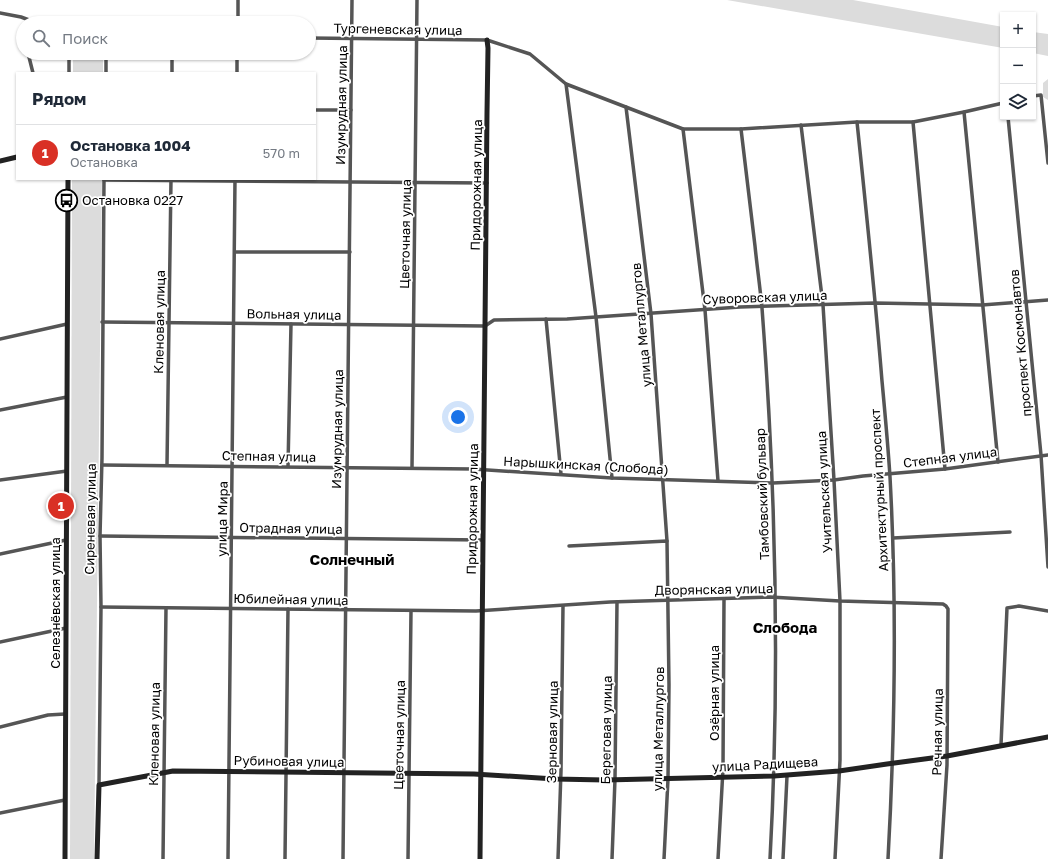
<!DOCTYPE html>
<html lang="ru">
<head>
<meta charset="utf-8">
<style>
	:root { --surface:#fff; --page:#f2f2f3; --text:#1f2937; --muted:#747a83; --line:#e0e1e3; --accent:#d93025 }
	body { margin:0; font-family:"Golos Text",sans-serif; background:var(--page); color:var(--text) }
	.controls { position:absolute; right:12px; top:12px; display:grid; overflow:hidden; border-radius:0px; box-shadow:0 1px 3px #0004 }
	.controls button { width:36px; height:36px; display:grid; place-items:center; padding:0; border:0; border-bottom:1px solid var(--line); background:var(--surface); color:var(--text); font:20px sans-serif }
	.you { position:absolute; left:458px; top:417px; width:14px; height:14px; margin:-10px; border:3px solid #fff; border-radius:50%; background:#1a73e8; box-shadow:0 0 0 6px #1a73e833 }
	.badge { display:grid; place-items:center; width:26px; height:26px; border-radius:50%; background:var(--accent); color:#fff; font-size:13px; font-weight:700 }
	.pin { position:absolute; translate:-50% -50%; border:2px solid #fff; box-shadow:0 1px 4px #0006 }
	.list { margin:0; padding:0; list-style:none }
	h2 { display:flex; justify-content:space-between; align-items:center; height:52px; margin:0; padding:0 16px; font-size:17px }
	h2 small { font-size:13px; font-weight:400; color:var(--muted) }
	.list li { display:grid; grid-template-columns:26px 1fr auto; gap:12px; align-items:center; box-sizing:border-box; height:56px; padding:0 16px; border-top:1px solid var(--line) }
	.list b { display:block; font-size:15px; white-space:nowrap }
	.list p { margin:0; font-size:13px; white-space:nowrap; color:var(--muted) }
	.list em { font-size:13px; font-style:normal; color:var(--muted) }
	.icon { flex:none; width:22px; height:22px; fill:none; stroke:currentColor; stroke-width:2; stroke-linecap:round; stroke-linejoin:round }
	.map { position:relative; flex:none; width:1048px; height:859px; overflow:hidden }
	.search { position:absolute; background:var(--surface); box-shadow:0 1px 3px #0004; left:16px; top:16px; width:300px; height:44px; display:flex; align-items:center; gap:10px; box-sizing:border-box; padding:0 14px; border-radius:22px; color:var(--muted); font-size:15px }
	.panel { position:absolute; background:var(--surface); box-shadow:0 1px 3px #0004; left:16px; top:72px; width:300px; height:108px; border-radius:0px }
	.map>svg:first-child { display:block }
</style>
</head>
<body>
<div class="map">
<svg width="1048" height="859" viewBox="0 0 1048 859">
	<rect width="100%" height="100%" fill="#fff"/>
	<!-- green -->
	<g fill="#dcdcdc">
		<path d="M727,0H853L1003,27V48Z"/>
		<path d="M1033,32L1048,34V56L1033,53Z"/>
		<rect x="73" y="53" width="30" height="20"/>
		<path d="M1048,79V100L1043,97V83Z"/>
		<path d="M72,179H102L94,859H70Z"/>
	</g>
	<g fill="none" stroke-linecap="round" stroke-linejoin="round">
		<!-- street -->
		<g stroke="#555" stroke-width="3.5">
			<path d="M0,13L21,17L37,23"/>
			<path d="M238,23V0"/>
			<path d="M309,38L487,40L530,54L566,84L683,129H741L857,122H913L964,112L1003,103"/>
			<path d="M28,53L33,73"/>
			<path d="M69,73V53"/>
			<path d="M106,73V53"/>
			<path d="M172,73V53"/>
			<path d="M237,73V53"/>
			<path d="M566,84L596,317L612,478"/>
			<path d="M1033,96L1041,95L1048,163"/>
			<path d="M626,107L651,314L667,541"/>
			<path d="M315,110H351"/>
			<path d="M964,112L998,462"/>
			<path d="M1008,117L1041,455L1048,567"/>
			<path d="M857,122C866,208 875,294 882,381C885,413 888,445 890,477C897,604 895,732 888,859"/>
			<path d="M913,122L945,469"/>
			<path d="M801,125L823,305L834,480L840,601V760L835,859"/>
			<path d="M683,129L705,310L718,481"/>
			<path d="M741,129C746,168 750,207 755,246C757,266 760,287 762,308C776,491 780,675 770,859"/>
			<path d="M104,180L487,183"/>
			<path d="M235,252H350"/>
			<path d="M546,319L561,474"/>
			<path d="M102,322L485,326L494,320L567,319L740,307L875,303L982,305L1048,300"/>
			<path d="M0,339L67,324"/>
			<path d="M0,410L67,397"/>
			<path d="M102,465L473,469L612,478L773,483L834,480L863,476L945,469L1048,455"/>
			<path d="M167,465L171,179"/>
			<path d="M288,466L291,324"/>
			<path d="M412,468L417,0"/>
			<path d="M0,480L67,471"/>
			<path d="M100,536L483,540"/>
			<path d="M893,538L1010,532"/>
			<path d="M569,546L667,541L669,685L668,779L664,859"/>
			<path d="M0,554L66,540"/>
			<path d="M101,607L476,611L610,602L770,597L840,601L943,604L946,606L948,609L947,765L941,859"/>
			<path d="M0,642L66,628"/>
			<path d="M0,727L48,715L65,714"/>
			<path d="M1001,745L1007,608L1019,606L1048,611"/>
			<path d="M99,785L101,607L100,536L102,458L104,179"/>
			<path d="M0,813L65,800"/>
			<path d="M163,859L166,608"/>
			<path d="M228,859L235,179"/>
			<path d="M285,859L288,609"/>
			<path d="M343,859L352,0"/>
			<path d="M408,859L411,611"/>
			<path d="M558,859L561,771L563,606"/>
			<path d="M612,859L615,779L617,602"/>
			<path d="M718,859L723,769L724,599"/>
			<path d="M783,859L787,776"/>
		</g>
		<!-- secondary -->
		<g stroke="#222" stroke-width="5">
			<path d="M0,161L17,157"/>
			<path d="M65,859L68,179"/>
			<path d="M97,859L99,785L173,771L474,774L555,779L605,780L774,776L839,771L887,764L947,756L1048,737"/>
			<path d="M480,859L487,113L488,48L487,40"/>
		</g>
	</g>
	<!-- icons -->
	<defs>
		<symbol id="bus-ring" viewBox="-11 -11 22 22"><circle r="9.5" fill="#fff" stroke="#000" stroke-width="1.5"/><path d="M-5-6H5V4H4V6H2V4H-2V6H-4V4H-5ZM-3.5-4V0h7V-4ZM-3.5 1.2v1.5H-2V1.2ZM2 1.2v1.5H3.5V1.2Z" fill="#000"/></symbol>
	</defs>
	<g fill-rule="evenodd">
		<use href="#bus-ring" x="54" y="188" width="25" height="25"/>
	</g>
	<g text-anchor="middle" stroke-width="3.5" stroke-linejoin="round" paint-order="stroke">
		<!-- street labels -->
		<g font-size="13" fill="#000" stroke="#fff">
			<text transform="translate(398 29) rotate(1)" y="5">Тургеневская улица</text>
			<text transform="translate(341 105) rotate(-89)" y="5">Изумрудная улица</text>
			<text transform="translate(476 185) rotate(-89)" y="5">Придорожная улица</text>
			<text transform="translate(405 234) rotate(-89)" y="5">Цветочная улица</text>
			<text transform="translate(765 297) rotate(-2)" y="5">Суворовская улица</text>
			<text transform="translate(294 314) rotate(1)" y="5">Вольная улица</text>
			<text transform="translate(159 322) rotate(-89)" y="5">Кленовая улица</text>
			<text transform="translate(641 325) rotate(-95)" y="5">улица Металлургов</text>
			<text transform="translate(1020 343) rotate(-95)" y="5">проспект Космонавтов</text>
			<text transform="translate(337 429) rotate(-89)" y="5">Изумрудная улица</text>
			<text transform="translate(269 456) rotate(1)" y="5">Степная улица</text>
			<text transform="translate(950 457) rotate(-7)" y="5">Степная улица</text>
			<text transform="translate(586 465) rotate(3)" y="5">Нарышкинская (Слобода)</text>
			<text transform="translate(879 490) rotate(-93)" y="5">Архитектурный проспект</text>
			<text transform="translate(824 492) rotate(-93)" y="5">Учительская улица</text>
			<text transform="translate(762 494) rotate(-92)" y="5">Тамбовский бульвар</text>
			<text transform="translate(472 509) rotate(-89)" y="5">Придорожная улица</text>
			<text transform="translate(90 519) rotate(-89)" y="5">Сиреневая улица</text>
			<text transform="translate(222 519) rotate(-89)" y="5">улица Мира</text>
			<text transform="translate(291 528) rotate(1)" y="5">Отрадная улица</text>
			<text transform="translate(714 589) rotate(-1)" y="5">Дворянская улица</text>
			<text transform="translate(291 599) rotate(1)" y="5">Юбилейная улица</text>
			<text transform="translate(55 603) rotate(-90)" y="5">Селезнёвская улица</text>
			<text transform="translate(714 693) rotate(-90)" y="5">Озёрная улица</text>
			<text transform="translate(658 729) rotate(-89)" y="5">улица Металлургов</text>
			<text transform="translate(606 730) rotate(-89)" y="5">Береговая улица</text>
			<text transform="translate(552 732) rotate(-89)" y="5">Зерновая улица</text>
			<text transform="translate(937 732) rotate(-89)" y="5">Речная улица</text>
			<text transform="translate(154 734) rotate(-89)" y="5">Кленовая улица</text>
			<text transform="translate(399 735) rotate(-89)" y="5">Цветочная улица</text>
			<text transform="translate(289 761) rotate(1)" y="5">Рубиновая улица</text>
			<text transform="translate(765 764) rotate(-3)" y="5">улица Радищева</text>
		</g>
		<!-- poi labels -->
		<g font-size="13" fill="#000" stroke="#fff" text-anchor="start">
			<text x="82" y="205">Остановка 0227</text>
		</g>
		<!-- quarter labels -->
		<g font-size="15" font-weight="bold" fill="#000" stroke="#fff">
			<text x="352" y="565">Солнечный</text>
			<text x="785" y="633">Слобода</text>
		</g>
	</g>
</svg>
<div class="controls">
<button>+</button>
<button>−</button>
<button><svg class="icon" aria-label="layers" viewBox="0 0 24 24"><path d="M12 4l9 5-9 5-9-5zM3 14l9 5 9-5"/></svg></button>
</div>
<div class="you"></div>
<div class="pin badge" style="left:61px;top:506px">1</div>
<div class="search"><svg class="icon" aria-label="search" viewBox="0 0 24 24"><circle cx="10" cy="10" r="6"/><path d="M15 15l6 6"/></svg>Поиск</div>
<section class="panel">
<h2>Рядом<small></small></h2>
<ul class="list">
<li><span class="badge">1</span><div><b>Остановка 1004</b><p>Остановка</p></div><em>570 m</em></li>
</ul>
</section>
</div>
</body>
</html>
